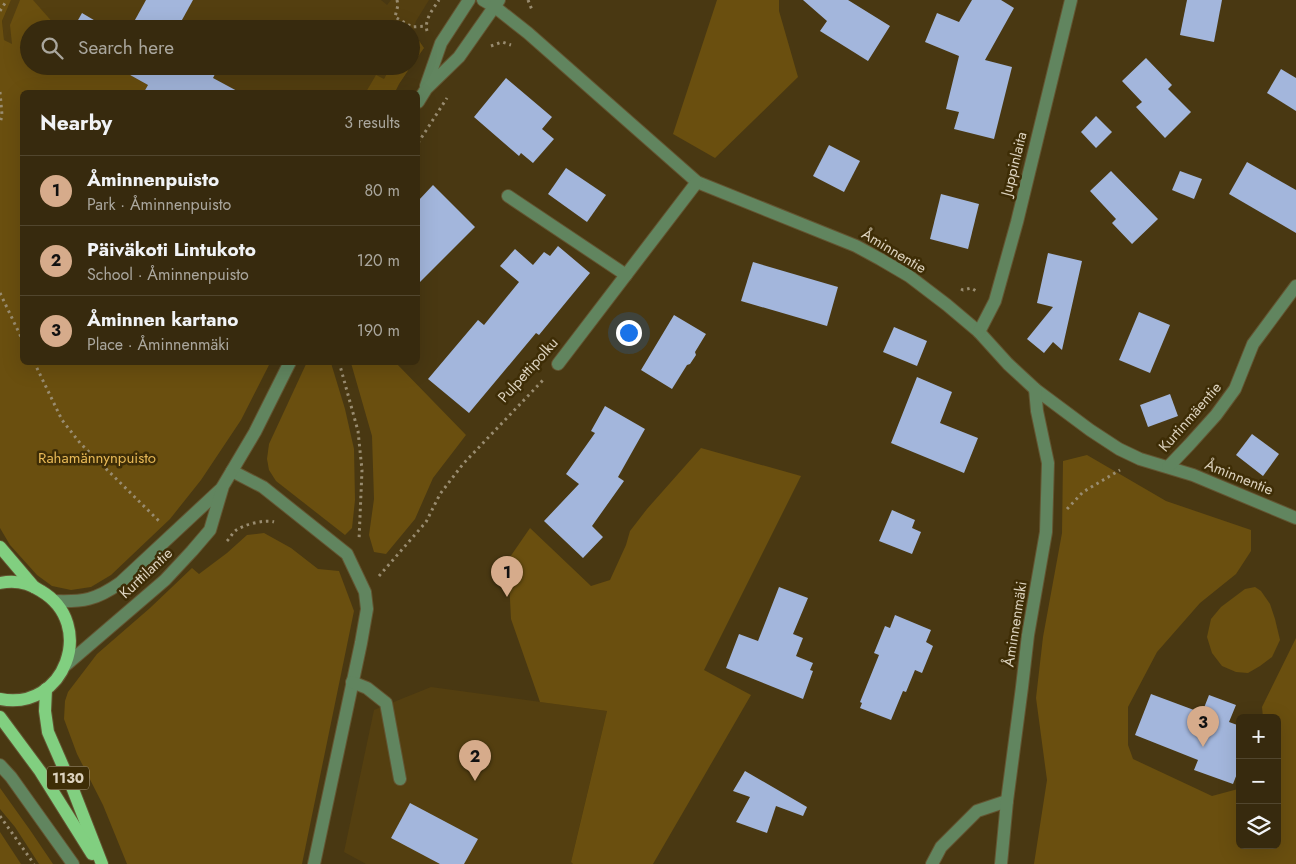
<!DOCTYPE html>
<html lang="en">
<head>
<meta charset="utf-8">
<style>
	:root { --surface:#372a0e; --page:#42361c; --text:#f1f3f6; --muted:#aaa79e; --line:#51462e; --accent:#d6ab8b }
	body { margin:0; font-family:Jost,sans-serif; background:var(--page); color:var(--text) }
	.controls { position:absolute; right:15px; bottom:15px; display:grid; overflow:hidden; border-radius:8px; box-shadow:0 5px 20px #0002 }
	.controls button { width:45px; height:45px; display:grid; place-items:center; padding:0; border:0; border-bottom:1px solid var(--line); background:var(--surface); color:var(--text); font:25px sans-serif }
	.you { position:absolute; left:628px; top:332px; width:18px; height:18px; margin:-12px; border:4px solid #fff; border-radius:50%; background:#1a73e8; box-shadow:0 0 0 8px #1a73e833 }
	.badge { display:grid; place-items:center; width:32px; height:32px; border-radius:50%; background:var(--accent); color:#111; font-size:16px; font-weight:700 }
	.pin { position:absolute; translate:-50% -41px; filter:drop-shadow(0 1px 2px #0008) }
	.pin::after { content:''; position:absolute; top:26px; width:18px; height:15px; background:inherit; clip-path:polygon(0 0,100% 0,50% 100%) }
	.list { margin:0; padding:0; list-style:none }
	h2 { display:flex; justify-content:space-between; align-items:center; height:65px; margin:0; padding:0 20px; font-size:21px }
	h2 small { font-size:16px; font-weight:400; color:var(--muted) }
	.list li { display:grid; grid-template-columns:32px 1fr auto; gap:15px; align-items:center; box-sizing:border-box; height:70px; padding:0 20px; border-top:1px solid var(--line) }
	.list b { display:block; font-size:19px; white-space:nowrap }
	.list p { margin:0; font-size:16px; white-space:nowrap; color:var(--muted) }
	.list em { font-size:16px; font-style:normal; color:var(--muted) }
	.icon { flex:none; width:28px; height:28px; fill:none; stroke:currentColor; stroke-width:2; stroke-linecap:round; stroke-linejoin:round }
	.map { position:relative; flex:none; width:1296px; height:864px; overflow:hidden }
	.search { position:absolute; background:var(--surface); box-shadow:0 5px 20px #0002; left:20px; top:20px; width:400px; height:55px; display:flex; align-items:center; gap:12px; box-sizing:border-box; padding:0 18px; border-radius:28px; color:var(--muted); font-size:19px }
	.panel { position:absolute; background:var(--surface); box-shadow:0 5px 20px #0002; left:20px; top:90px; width:400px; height:275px; border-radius:8px }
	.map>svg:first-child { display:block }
</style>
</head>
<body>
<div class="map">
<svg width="1296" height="864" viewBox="0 0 1296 864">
	<rect width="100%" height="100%" fill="#493812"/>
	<!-- built -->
	<g fill="#543f10">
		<path d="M11,0H381L387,5L391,0H429L416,21L413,32L424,48L411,66V29H29V55L4,40L2,21Z"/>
		<path d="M48,66H411L399,84L395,92H91Z"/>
		<path d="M431,687L607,711L571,862L573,864H366L344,852L374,710Z"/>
	</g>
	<!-- green -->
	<g fill="#6a4f0f">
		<path d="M0,0H11L2,21L4,40L12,44L10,25L20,0H33L55,25L61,29H29V66H114L148,85L144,92H22V362L270,363L241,420L201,480L170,519L111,575L91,587L71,590L52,586L37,575L10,545L0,528Z"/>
		<path d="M717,0H779V11L798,77L715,158L673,134Z"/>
		<path d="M411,32H413L424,48L411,66Z"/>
		<path d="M384,66H411L399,84L395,92H366L376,75L384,79L389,70Z"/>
		<path d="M307,362L331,363L345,409L354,449L355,500L352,528L345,535L276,481L269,470L267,459L269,444Z"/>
		<path d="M351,363H396L466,435L433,478L415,519L386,554L374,552L369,535L374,499L372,436Z"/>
		<path d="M701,448L801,476L704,670L751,695L653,864H573L571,862L607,711L540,702L511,619L508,560L530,528L591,586L610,580L626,545L630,531L647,509Z"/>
		<path d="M1087,455L1166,501L1251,530V551L1236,574L1200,603L1157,652L1128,707V745L1133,759L1212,796L1238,789L1240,787V845H1277V718H1263L1262,707L1296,638V864H1034L1047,780L1036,698L1043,637L1062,533L1063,461Z"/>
		<path d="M264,533L291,548L318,569L339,571L354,611L302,864H127L103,805L77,754L64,719L65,701L68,692L97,654L150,608L192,568L199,574L227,553L247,535Z"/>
		<path d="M1255,587L1261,591L1270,604L1275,619L1280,640L1272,657L1260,666L1248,673L1236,672L1222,666L1212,653L1207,637L1211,619L1221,607L1245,589Z"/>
		<path d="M0,788L30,830L53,864H39L15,827L0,809Z"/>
		<path d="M0,832L21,864H0Z"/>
	</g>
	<!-- building -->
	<g fill="#a3b6dc">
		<path d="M146,0H193L177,29H130Z"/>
		<path d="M803,0H848L890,26L868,61L820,31L827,21Z"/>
		<path d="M972,0H1001L1014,8L985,60L1012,67L994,139L954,129L959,112L946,109L959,56L925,42L937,13L959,22Z"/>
		<path d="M1187,0H1222L1214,42L1180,35Z"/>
		<path d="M82,13L109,29H73Z"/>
		<path d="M1146,58L1172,85L1168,89L1191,112L1165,138L1136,107L1142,102L1122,81Z"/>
		<path d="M114,66H219L213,78L239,92H144L148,85Z"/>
		<path d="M1281,69L1296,78V111L1267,93Z"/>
		<path d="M506,78L552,117L542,129L554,139L533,163L521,153L519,156L474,117Z"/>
		<path d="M1096,116L1112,132L1096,148L1081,132Z"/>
		<path d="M829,145L860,161L844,192L813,176Z"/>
		<path d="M1247,162L1296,190V233L1229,194Z"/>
		<path d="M566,168L606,195L587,222L548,194Z"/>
		<path d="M1111,171L1158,219L1132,244L1112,223L1116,219L1090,191Z"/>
		<path d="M1180,171L1202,179L1194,199L1172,190Z"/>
		<path d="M433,185L475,227L418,284V201Z"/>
		<path d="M941,194L979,204L968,249L930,239Z"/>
		<path d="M558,246L590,273L539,335L536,333L469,413L428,379L478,320L484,325L519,282L500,266L515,249L533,265L544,252L550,256Z"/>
		<path d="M1048,253L1082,261L1062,350L1053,342L1044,353L1027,339L1053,307L1037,303Z"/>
		<path d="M753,262L838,287L827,326L741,301Z"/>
		<path d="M1139,312L1170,325L1150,373L1119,360Z"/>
		<path d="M674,315L706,334L695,352L696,355L690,364L687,365L672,389L641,370Z"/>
		<path d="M894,327L927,341L917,366L883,352Z"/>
		<path d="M917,377L952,392L940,423L978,438L964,473L891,443Z"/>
		<path d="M1170,394L1178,416L1148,427L1140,405Z"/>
		<path d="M605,406L645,429L618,477L624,481L592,526L603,537L583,558L544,521L579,484L566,474L595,433L591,431Z"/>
		<path d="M1252,434L1279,454L1263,476L1236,455Z"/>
		<path d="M892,510L915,520L912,528L921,532L912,554L879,541Z"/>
		<path d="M779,587L808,598L793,634L803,638L796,656L813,663L810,670L813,671L803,699L726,668L739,634L758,641Z"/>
		<path d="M895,615L931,630L926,642L933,646L922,673L915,670L906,692L903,691L891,720L860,708L862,703L860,702L879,655L874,653L885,626L890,628Z"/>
		<path d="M1151,694L1202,713L1209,695L1236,705L1229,722L1240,726V766L1233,784L1194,770L1198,760L1135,735Z"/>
		<path d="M745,771L807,807L803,816L776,806L767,833L736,822L750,797L733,791Z"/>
		<path d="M410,803L478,839L464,864H440L391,838Z"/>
	</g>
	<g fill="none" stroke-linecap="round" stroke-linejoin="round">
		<defs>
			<g id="minor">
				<path d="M483,0L495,7L528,33L697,182L856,246L880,259L909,276L947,305L979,332L1008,364L1035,389L1090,430L1119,449L1140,459L1193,475L1296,518"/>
				<path d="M426,86L441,43L469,0"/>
				<path d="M418,102L426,89L459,57L499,0"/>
				<path d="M508,196L626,275"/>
				<path d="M979,332L995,301L1017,222L1071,0"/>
				<path d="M558,364L697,182"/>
				<path d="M1168,467L1189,445L1216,415L1235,389L1253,344L1296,286"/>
				<path d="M232,471L263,487L347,554L365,592L367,609L361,643L314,864"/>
				<path d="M55,601C83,602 96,600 120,583L222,488"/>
				<path d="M66,665L165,580L192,551L210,530L223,486L255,432L290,362"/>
				<path d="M352,682L367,688L386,703L400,779"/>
				<path d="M0,765L11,777L73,864"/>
				<path d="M932,864L941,847L977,811L1007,801"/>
				<path d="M1001,864L1007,801L1022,687L1028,635L1046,532L1048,463L1037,411L1035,389"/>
			</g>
			<g id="major">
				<path d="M0,547L34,587"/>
				<path d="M0,583C14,580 29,583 41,591C97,624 65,712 0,699"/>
				<path d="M46,689L45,711L48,732L72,787L102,864"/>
				<path d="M0,717L40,771L92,854"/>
			</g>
		</defs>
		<!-- minor casing -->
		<use href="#minor" stroke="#635431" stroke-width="14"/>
		<!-- major casing -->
		<use href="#major" stroke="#635431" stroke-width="14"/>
		<!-- path -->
		<g stroke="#998c70" stroke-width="3" stroke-dasharray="2.5 4" stroke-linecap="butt">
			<path d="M397,0L398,5L395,17L412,27L426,26"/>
			<path d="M528,0L532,10"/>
			<path d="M0,11L7,0"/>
			<path d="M427,31C424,20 433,9 439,0"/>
			<path d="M491,46L502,42L511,45"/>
			<path d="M0,92L2,115L0,124"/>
			<path d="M418,143L447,98"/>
			<path d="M961,289L963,290L971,288L978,292"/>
			<path d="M0,293L22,339"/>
			<path d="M34,362L62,420L80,443L160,522"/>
			<path d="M339,362L358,431L362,470L359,540"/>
			<path d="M1067,509L1083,492L1120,470"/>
			<path d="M227,541C230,538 232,534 235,531C242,525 265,519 274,522"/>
			<path d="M379,576L426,522L440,494L463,464L545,378"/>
			<path d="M0,816L34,864"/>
		</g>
		<!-- minor -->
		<use href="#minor" stroke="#61855f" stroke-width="12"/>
		<!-- major -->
		<use href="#major" stroke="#81cf80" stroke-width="12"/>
	</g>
	<g text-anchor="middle" stroke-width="5" stroke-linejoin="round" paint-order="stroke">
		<!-- shield labels -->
		<rect fill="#3e2d06" stroke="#ada087" stroke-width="1" x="47" y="766.5" width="42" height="23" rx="4"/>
		<g font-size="14" font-weight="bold" fill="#dcd2be">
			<text x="68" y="783">1130</text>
		</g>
		<!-- street labels -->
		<g font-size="15" fill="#dcd2be" stroke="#3e2d06">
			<text transform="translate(1014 164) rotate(-76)" y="5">Juppinlaita</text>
			<text transform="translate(894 251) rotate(31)" y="5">Åminnentie</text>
			<text transform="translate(528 370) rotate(-48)" y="5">Pulpettipolku</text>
			<text transform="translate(1190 417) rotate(-49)" y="5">Kurtinmäentie</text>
			<text transform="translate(1239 477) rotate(22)" y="5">Åminnentie</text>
			<text transform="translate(146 573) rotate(-43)" y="5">Kurttilantie</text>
			<text transform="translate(1015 624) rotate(-81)" y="5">Åminnenmäki</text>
		</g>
		<!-- park labels -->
		<g font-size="15" fill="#e7b856" stroke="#3e2d06">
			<text x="97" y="463">Rahamännynpuisto</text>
		</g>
	</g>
</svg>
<div class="controls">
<button>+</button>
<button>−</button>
<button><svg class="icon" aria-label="layers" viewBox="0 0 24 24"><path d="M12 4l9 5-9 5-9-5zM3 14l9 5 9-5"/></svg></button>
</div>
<div class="you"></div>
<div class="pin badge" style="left:507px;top:597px">1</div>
<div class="pin badge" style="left:475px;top:781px">2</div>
<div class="pin badge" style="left:1203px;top:747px">3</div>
<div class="search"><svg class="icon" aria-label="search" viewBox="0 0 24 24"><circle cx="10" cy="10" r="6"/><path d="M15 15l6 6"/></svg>Search here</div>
<section class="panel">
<h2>Nearby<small>3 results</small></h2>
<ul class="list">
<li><span class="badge">1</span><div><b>Åminnenpuisto</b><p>Park · Åminnenpuisto</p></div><em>80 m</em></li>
<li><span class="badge">2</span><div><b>Päiväkoti Lintukoto</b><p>School · Åminnenpuisto</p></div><em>120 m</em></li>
<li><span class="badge">3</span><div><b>Åminnen kartano</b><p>Place · Åminnenmäki</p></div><em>190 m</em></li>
</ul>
</section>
</div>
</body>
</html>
